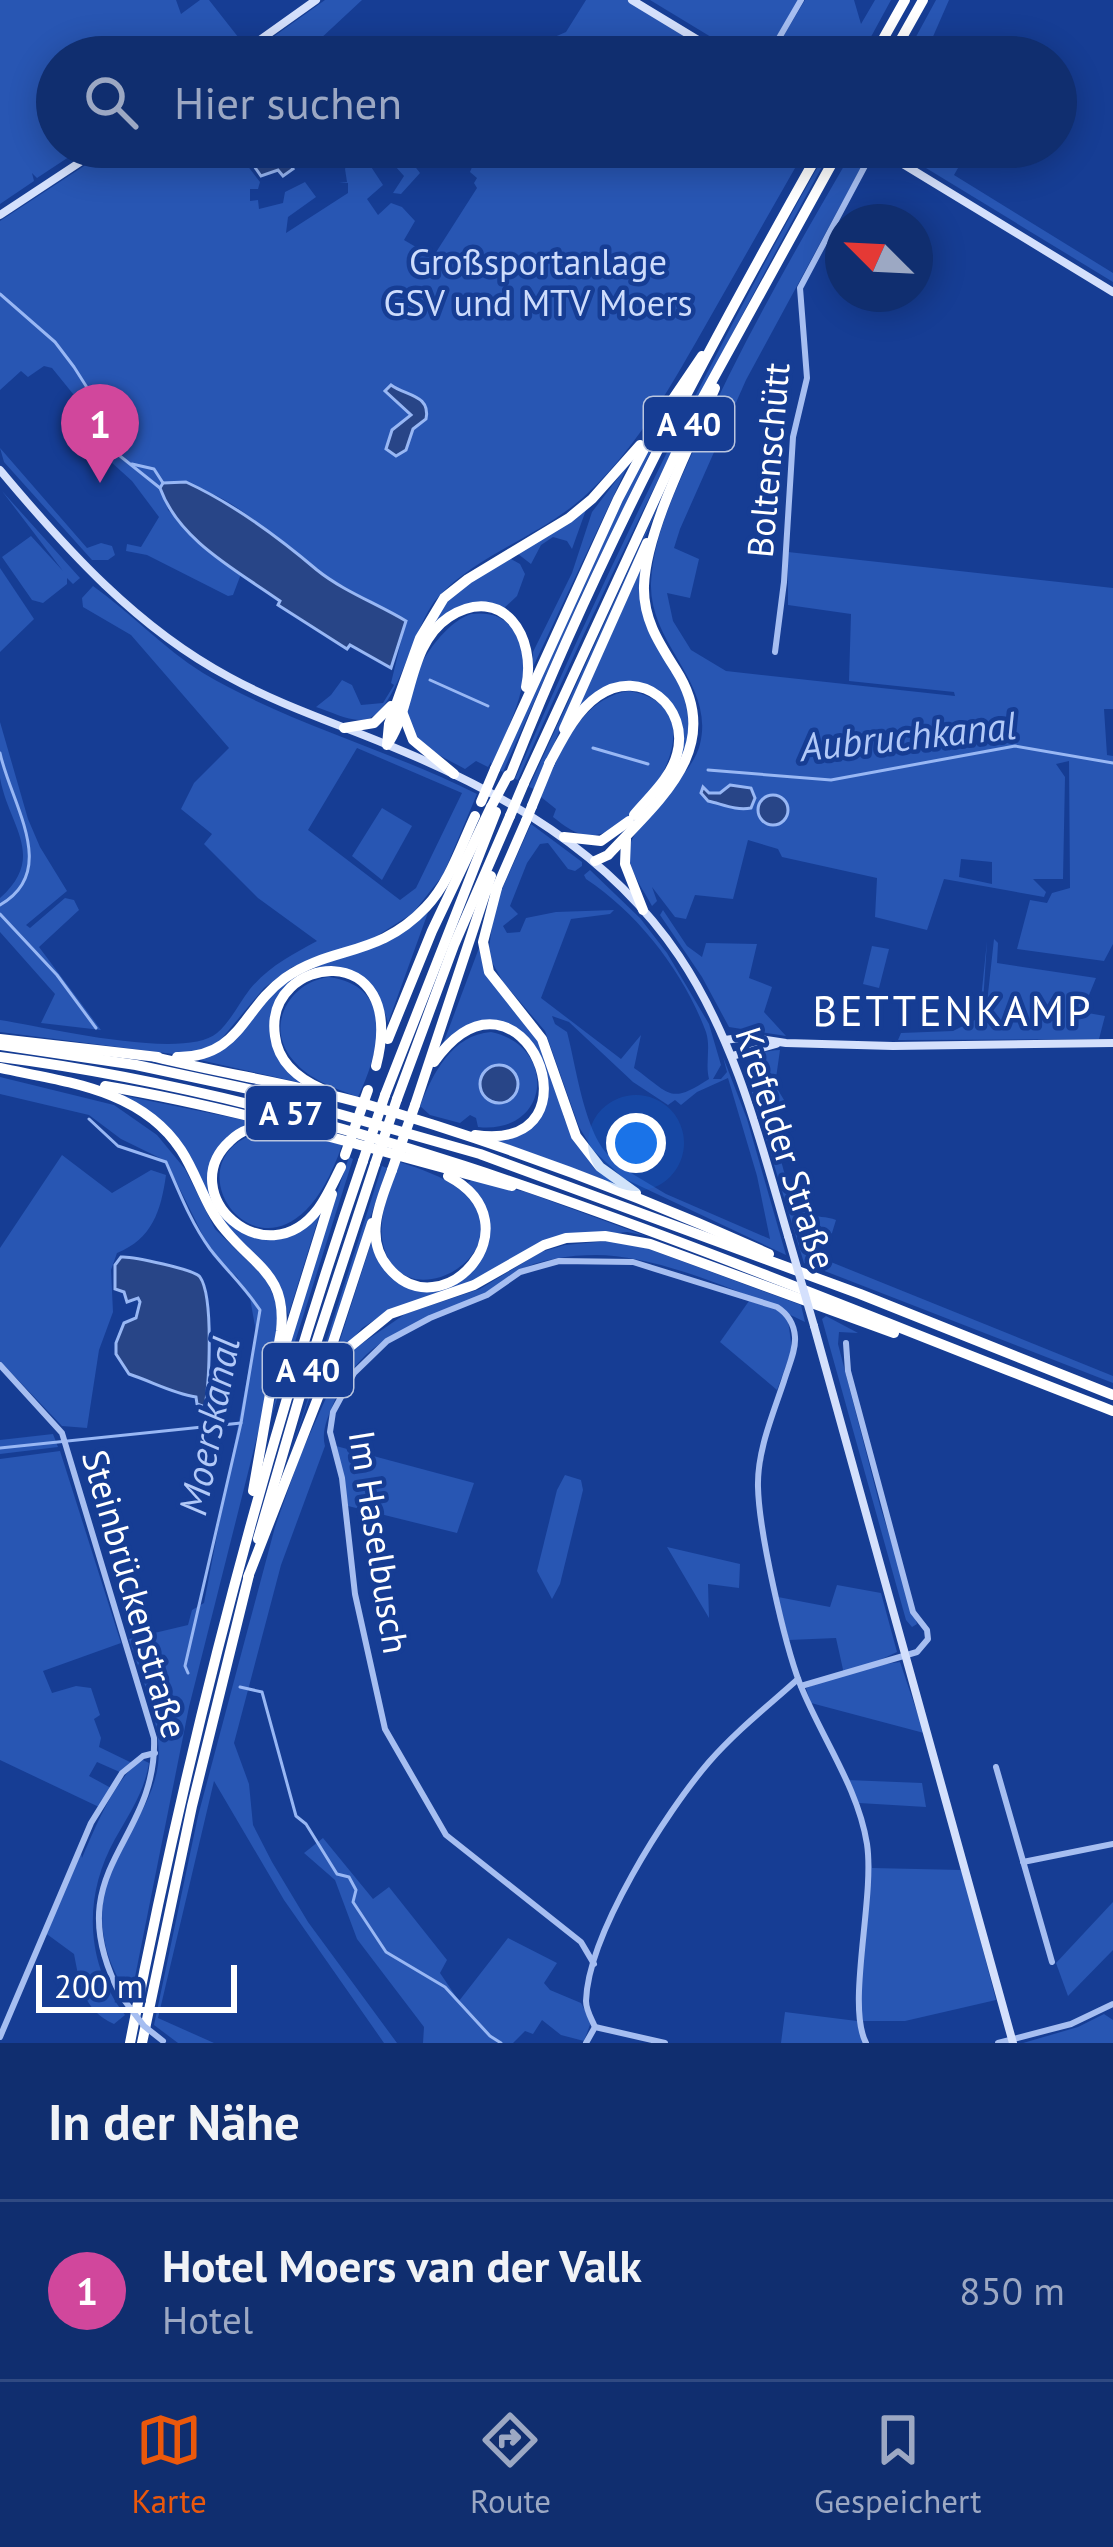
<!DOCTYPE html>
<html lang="de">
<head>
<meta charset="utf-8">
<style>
	:root { --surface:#102e6f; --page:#1e3a77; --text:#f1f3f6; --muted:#9ca8c3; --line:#304a82; --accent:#ea580c }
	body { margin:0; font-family:"PT Sans",sans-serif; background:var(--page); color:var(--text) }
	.compass { position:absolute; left:825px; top:204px; width:108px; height:108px; border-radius:50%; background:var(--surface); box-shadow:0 6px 30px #0003; rotate:294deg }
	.scale { position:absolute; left:36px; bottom:30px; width:201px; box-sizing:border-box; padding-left:12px; border:6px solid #fff; border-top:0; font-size:33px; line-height:42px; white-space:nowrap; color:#fff; -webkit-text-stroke:9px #163d94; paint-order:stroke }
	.you { position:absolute; left:636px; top:1143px; width:42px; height:42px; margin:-30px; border:9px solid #fff; border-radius:50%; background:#1a73e8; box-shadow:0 0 0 18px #1a73e833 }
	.badge { display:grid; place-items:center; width:78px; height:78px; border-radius:50%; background:var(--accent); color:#fff; font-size:39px; font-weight:700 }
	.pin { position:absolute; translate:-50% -99px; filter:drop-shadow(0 3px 6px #0008) }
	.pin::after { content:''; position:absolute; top:63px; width:42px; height:36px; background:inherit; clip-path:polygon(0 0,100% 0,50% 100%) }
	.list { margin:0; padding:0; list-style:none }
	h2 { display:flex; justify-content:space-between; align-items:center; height:156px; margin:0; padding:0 48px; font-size:51px }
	h2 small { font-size:39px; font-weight:400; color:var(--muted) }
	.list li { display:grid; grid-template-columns:78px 1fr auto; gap:36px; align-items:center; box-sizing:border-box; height:180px; padding:0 48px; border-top:3px solid var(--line) }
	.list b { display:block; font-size:45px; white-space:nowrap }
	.list p { margin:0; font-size:39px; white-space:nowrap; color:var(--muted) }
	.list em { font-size:39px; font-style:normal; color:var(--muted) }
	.icon { flex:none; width:66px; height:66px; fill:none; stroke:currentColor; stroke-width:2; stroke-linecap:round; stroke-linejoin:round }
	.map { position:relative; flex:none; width:1113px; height:2043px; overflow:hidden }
	.search { position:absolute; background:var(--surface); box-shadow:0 6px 30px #0003; left:36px; right:36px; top:36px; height:132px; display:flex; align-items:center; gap:30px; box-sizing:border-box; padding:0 42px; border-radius:66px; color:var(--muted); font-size:45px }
	.sheet { height:336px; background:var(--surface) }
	nav { display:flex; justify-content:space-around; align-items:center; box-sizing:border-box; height:168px; border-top:3px solid var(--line); background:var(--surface); font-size:33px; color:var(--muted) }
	nav a { display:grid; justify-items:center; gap:6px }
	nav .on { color:var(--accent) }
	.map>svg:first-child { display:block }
</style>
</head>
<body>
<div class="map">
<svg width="1113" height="2043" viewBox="0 0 1113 2043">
	<rect width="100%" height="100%" fill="#163d94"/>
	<!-- green -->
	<g fill="#2856b3" fill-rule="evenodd">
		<path d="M0,0H176L181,14L200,0H209L242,42L219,57H57V147H84L37,178L32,173L34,181L0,204Z"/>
		<path d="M325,0H362L318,41L312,57H245Z"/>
		<path d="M586,0H632L726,57H529L543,42L566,32Z"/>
		<path d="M650,0H798L766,57H744Z"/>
		<path d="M805,0H854L861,24L875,0H891L860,57H771Z"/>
		<path d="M936,0H949L928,48L943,57H905Z"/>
		<path d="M113,147L261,149L262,156L251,163L248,156L243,160L260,182L258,189H250V201L258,200L259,209L283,203L285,192L305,182L316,197L288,217L286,233L348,193V183L339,182H347L345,169L353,148L358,147L383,185L367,199L378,215L391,203L402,207L415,221L404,240L433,257L477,188L474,183L477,178L470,172L472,167L457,151L462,147H807C774,205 741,263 708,321C673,382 640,444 588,493C544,535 481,552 439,596C411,625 397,722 360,720C346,720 329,711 316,707L331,695L342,680L352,685L361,705L383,703L394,685L391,683L406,621C379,605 350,591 323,574C274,542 225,479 162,484L168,510L241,574L233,595L228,596L147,555L126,551L127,544L141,547L159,517L132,481L100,452L82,405L52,368L44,366L28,377L21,371L0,390V221Z"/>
		<path d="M378,147H400L420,173L401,194L393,193L404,176Z"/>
		<path d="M829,147H833C718,354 613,563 518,780L515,779C610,563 712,352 829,147Z"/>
		<path d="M855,147L870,151L746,380L680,529L674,548L699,559L690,598L667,593L673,621L691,650L726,671L955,696L954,692L849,681L851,614L788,605V552L1113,588V709H1104L1107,755L1113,756V944L1104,961L1017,949L1030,900L1047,903L1052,893L1070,888L1069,761L1056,764L1065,777L1063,879H1033L1046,892L1044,897L944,879L927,930L875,917L877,878L782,857L778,849L748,840L733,899L695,895L686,919L675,917L652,887L657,901L652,906C644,891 632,875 629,857C624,825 691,782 700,744C715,683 649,645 651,583C653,535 677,487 696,445C742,342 798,245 855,147ZM961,859L992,862V884L959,877Z"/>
		<path d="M907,147H917L949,168L963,147H970L954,175L1113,273V282L903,154Z"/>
		<path d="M669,414L582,594L503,772L498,769L645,453Z"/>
		<path d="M0,448L87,548L101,543L112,546L115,555L108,560H92L4,462Z"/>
		<path d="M628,465L533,667V652L572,573L592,512Z"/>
		<path d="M674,471L534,789L529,787Z"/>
		<path d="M2,491L80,578L73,584L67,578V584L43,603L32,600L2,557L31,536L63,571Z"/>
		<path d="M587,507L572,549L567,541L553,537L541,545L531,564L518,554Z"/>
		<path d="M511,559L520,564L525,574L517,596L502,610L487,605L429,623L458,588Z"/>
		<path d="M643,564C641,608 648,614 666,652C717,757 675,774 607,850L663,787L681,753L674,707L632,683L576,713Z"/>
		<path d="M0,568L34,619L0,652Z"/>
		<path d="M93,586C131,613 163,648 203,673C289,724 388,749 477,794L443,875L413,913L369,941L292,967L264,988L218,1043L194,1052L173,1054L0,1032V1020C45,1027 184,1061 217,1033C231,1021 239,1003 250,989C268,967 293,954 317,941L258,898L204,844L212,834L181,809L194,783L229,748L131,635L83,607L82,598ZM357,748L462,793L416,888L400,900L308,830Z"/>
		<path d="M471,614C488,612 503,615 513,630C541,673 508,725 491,767V762L488,767L476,761L465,769C445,758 414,745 408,721C399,688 439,624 471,614Z"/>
		<path d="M629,691C725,707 642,828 596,835C579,838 566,827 553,817L556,809L541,797L542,792C561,752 580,698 629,691Z"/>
		<path d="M0,722L28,819L40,847L67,891L26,925L30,928L65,898L74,900L79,910L39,947L101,1030L41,1023L55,994L0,932V898C47,856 9,827 0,778C0,760 0,740 0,722Z"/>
		<path d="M382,808L412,826L382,880L352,856Z"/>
		<path d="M531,824L582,862V866L575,871L568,869L548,843L540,844L527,863L510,906L518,914L503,926L507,933L520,932L526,918L556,912L614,910L610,914L571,919L541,998L621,1059L641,1035L634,1068C671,1094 669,1105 709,1079C705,1063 711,1048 706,1032C684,973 639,914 586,879L584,875L590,870L640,918L667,953L709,1024L721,1065L713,1079H721L727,1072L723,1057L747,1119L786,1255L623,1178L593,1150L579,1127L545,1031L503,982L488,955L495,905ZM552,1016L569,1022L633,1082L668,1105L675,1100L681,1105L697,1092L728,1078L757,1176L770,1239L666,1194L616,1164L617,1159L646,1135C632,1139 626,1154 612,1158C585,1138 576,1065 567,1032L555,1024Z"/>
		<path d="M430,907L388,1023C382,998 370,987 348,971L288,985L273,1008V1044L306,1084L200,1060L285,982L325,963L384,944Z"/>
		<path d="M663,910L687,946L702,957L706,943L757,944L749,978L772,987L764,1012L786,1036L729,1027L702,977L660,915Z"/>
		<path d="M994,939L998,943L997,963L1096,978L1082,1012L1105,1016L1099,1039L898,1040L901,1033L953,1031L979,1018L987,941L982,1019L985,1021Z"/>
		<path d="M872,946L889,949L879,988L863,984Z"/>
		<path d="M479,948L484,969L530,1025L546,1056L565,1121L616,1184L495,1140C528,1133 545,1108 547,1075C533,1023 483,1010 443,1044Z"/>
		<path d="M329,977C397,987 379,1053 358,1097C335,1088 309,1080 293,1060C264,1027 289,982 329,977Z"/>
		<path d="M491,1032C558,1046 551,1135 478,1127L476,1118L470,1115L460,1123L430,1115L420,1106C433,1073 452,1035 491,1032ZM490,1066L518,1075L515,1092L479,1083Z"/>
		<path d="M780,1050L775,1085L784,1100L772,1120C779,1146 784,1196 808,1213C816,1218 827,1216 836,1220L832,1233L813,1248L821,1258L1113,1376V1383L804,1263L747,1076C749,1055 761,1051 780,1050Z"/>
		<path d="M0,1077L114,1105L157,1135L185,1169L215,1229L266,1279L277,1304L278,1321L261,1421L189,1707L131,1997C99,1958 93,1903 116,1857C132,1826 153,1800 158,1765C163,1724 141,1677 129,1639L188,1625L192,1610L204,1603L256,1332L250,1298L237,1277L213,1256L166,1161L121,1139L89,1115L0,1094Z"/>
		<path d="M121,1095L258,1123L216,1156L218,1208L263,1238L320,1213L288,1316L284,1297L228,1231L181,1146Z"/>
		<path d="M266,1131L294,1132L342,1145C280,1328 150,1155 266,1131Z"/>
		<path d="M62,1155L112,1193L151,1170L166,1175C161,1211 152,1239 117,1253L111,1270L113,1312L99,1350L87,1428L62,1426L0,1361V1248Z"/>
		<path d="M349,1157L353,1159L269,1424L301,1300Z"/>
		<path d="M400,1162C420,1169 443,1176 460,1190C532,1249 402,1326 383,1244C377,1216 391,1187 400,1162Z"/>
		<path d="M382,1166L387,1168L289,1458Z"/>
		<path d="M472,1180L526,1192L646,1236L627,1232L543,1241L473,1282L389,1311L362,1328L333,1362L372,1240L379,1258L413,1286C451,1282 479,1281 488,1238L466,1184Z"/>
		<path d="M608,1241L646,1248L801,1305L805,1322C751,1295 658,1255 596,1255C570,1255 539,1259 516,1272C500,1282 486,1295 469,1302C410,1328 363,1336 334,1402C328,1417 321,1431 325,1446L281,1565L234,1743L249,1784L253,1825L272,1862L308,1922L397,2043H384L284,1900L214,1781L158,2018L214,2043H178L154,2025L198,1816L275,1527L300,1456L339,1369L354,1349L405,1314L480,1289L541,1252L565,1245Z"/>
		<path d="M749,1301L776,1309L788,1320L792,1349L777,1390L720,1342Z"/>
		<path d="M826,1316L858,1333L839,1332L838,1344L880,1506L917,1624L912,1627L906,1620L822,1319Z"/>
		<path d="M53,1434L58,1447L0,1454V1440Z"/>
		<path d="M336,1446L474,1483L457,1533L348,1506Z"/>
		<path d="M60,1451L121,1643L43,1671L52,1693L76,1686L91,1688L100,1715L94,1719L101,1738L99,1747L132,1763L122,1773L97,1762L89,1776L111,1788L99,1807L0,1760V1459Z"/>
		<path d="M565,1475L581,1480L583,1490L560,1584L552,1599L537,1571L557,1490Z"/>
		<path d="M667,1547L740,1564L739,1588L708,1584L709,1618Z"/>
		<path d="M837,1585L881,1593L897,1652L865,1667L900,1662L924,1733L811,1703L806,1688L844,1674L836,1638L789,1640L778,1597L830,1607Z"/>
		<path d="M143,1760L149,1763C144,1793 129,1814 115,1839C83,1896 85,1963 125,2015L114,2024C83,2010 80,1985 74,1954L44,1932L80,1847L82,1858C94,1830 117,1773 143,1760Z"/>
		<path d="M847,1780L922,1783L926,1807L859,1803Z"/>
		<path d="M323,1838L373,1899L389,1887L447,1960L440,1973L459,2001L508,1938L557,1963L544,1983L550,1990L581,2003L591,2022L584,2041L561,2035L542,2020L533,2034L525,2031L513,2043H423L424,2027L357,1939L335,1880L304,1853Z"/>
		<path d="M868,1842L872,1868L962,1870L996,2000L905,2021H859L866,2043H781L785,2012L857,2021L870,1894Z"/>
		<path d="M1113,1902V1950L1068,1996L1056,1963Z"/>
		<path d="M1104,2014L1113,2020V2043H1023L1078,2027Z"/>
	</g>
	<!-- water -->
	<g fill="#284587" stroke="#98b7f4" stroke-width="3">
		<path d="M279,149L293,169L283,176L278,170L261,176L254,166Z"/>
		<path d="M391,385C406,396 431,395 426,419L413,429L406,450L396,456L386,449L392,430L411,415L385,391Z"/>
		<path d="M186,482C234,504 277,536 317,570C343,591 378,604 406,621L391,668L350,645L347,649L278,605L280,601C238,571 179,541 160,488L163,483Z"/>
		<path d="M730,785L751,788L755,798L751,808C736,811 722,804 708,801L701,793L703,787L709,793H720Z"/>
		<circle cx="773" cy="810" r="15"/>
		<circle cx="499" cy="1084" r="19"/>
		<path d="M121,1257C132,1256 196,1270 200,1277C214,1297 209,1383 205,1407L197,1404L196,1397C172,1393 153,1382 129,1374L116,1354V1343L124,1323L136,1318L140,1302L138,1298L127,1302L124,1292L115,1289V1265Z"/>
	</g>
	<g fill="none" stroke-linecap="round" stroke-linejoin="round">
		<!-- stream -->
		<g stroke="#98b7f4" stroke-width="3">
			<path d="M0,294L55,342L74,367L93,397L110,448L160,488"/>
			<path d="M132,464L154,469L163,483"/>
			<path d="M430,680L488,706"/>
			<path d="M593,748L648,764"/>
			<path d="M0,753C11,804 60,871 0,905"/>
			<path d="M708,770L831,780L1015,746L1113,763"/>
			<path d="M0,914L57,975L96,1028"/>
			<path d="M89,1119L118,1146L166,1162C179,1192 191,1223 210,1249C227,1271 243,1285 260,1310L241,1423L185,1666L188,1673"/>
			<path d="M0,1448L241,1423"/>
			<path d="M240,1687L262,1692L296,1816L306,1824L337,1874L349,1877L356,1890L353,1902L386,1952L445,1987L490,2036L501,2043"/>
		</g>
		<!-- street -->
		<g stroke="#a6bef1" stroke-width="6">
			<path d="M768,57L801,0"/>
			<path d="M775,652L784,582L793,437L807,378L800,288L875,147"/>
			<path d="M0,1365L62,1433L154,1738C158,1844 55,1870 121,1996"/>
			<path d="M801,1686L917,1652L928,1639L927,1630L913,1612L848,1371L846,1343"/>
			<path d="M996,1767L1052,1962"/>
			<path d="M1023,1862L1113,1844"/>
			<path d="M594,1964L581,1942L446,1835L385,1729L355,1594L342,1478L330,1432L333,1412L354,1373L387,1341L430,1318L487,1295L520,1272L559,1261L633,1262L777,1307C788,1314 794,1323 795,1337C796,1351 788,1367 784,1381C773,1414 757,1451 758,1487C759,1532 784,1642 800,1684C821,1737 858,1787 867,1844C875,1898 846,2005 866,2043"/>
			<path d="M595,2027C591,2018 586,2010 586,2001C588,1934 666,1812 709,1762C736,1731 768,1706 798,1679"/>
			<path d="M0,2037L91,1823L122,1773L143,1756L155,1753"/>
			<path d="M586,2043L595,2027L665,2043"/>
			<path d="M998,2043L1071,2024L1113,2004"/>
		</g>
		<!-- secondary -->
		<g stroke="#d4e0fc" stroke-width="8">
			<path d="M632,0L726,57"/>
			<path d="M236,57L316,0"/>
			<path d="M875,147L1113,292"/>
			<path d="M0,215L103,147"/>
			<path d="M0,470C66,549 137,628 229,677C280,705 335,723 388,745C503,792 609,852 679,956C736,1041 760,1140 788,1236"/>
			<path d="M725,1040L746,1037L786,1043L893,1046L1113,1043"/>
			<path d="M732,1056L776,1044"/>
			<path d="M814,1326L1013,2043"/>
		</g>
		<!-- highway -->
		<g stroke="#fff" stroke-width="10">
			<path d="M873,57L905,0"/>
			<path d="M891,57L923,0"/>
			<path d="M403,714L413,740L454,774"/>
			<path d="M344,728L374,723L391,706"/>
			<path d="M564,729L647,543"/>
			<path d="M389,742C413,705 408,644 449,617C503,583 537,637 526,687"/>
			<path d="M387,745L389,724L420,638L444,598L468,579L569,518L592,499L640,445"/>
			<path d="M549,764C562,740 575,712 598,696C641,666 690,707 677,754C671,778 649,797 634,815"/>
			<path d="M495,769L618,499L662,415L702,356"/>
			<path d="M510,776C595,559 707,350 822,147"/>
			<path d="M524,783L696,410L841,147"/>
			<path d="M532,806L550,762"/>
			<path d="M564,837L601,841L629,821"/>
			<path d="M626,839L625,864L643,910"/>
			<path d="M595,861L608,855C658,801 726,748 676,670C659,643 643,619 644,586C646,529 692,442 715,388"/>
			<path d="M497,888L483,942L489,972L542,1039L576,1136L600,1167L636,1193"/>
			<path d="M495,892L526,821"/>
			<path d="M0,1039L158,1057"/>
			<path d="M388,1039L432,931L491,807"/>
			<path d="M0,1045L136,1065L258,1091L480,1154L860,1294L1113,1395"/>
			<path d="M0,1057C391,1107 748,1272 1113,1411"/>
			<path d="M155,1057C224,1074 294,1084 362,1103C500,1143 638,1195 769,1254"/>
			<path d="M177,1057C240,1058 242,1009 285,978C332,945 378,958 426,907C449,883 461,846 475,816"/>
			<path d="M434,1062C521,940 609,1154 475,1135"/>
			<path d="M0,1068C66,1082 141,1089 181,1150C198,1176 205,1207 226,1231C257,1268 287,1276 281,1331L253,1491"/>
			<path d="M105,1086C243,1109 377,1151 512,1186"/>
			<path d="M322,1089C299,1079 278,1062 275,1036C263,954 410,935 376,1066"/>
			<path d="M385,1095L496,812"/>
			<path d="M397,1099L454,945L510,816"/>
			<path d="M415,1105L491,876"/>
			<path d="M273,1126C256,1126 242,1129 230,1141C173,1193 265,1279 318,1209C327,1197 334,1181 341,1167"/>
			<path d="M392,1170C386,1187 378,1205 376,1223C374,1239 378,1255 388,1267C441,1332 540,1225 448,1176"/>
			<path d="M286,1342L332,1194"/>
			<path d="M320,1382L372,1223"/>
			<path d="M258,1539L308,1368L375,1164"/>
			<path d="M248,1577L319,1395L347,1349L390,1314L474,1285L544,1245L566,1238L605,1236L650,1244L894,1333"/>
			<path d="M130,2043C188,1743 264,1449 363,1161"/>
			<path d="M142,2043L192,1806L249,1575"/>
		</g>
		<!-- street-bridge -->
		<path stroke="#a6bef1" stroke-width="6" d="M121,1996L144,2026L163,2041"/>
		<!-- secondary-bridge -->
		<path stroke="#d4e0fc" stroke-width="8" d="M788,1236L814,1326"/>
		<!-- highway-bridge -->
		<g stroke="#fff" stroke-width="10">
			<path d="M481,802L495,769"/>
			<path d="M491,807L508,775"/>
			<path d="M510,816L524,783"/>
			<path d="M526,821L532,806"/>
			<path d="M345,1155L368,1090"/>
			<path d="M363,1161L385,1095"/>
			<path d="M375,1164L397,1099"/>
			<path d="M392,1170L415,1105"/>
		</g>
	</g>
	<g text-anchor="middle" stroke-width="9" stroke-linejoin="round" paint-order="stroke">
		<!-- shield labels -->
		<g fill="#163d94" stroke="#b9c5df" stroke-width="3">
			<rect x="644" y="397" width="90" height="54" rx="9"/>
			<rect x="246" y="1086" width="90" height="54" rx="9"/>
			<rect x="263" y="1343" width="90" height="54" rx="9"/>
		</g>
		<g font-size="33" font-weight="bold" fill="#fff">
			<text x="689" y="436">A 40</text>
			<text x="291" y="1125">A 57</text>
			<text x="308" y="1382">A 40</text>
		</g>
		<!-- park labels -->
		<g font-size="36" fill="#cddcfc" stroke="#163d94">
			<text x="538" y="275">Großsportanlage<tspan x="538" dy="41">GSV und MTV Moers</tspan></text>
		</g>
		<!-- street labels -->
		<g font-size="36" fill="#fff" stroke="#163d94">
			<text transform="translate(768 460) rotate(-85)" y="13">Boltenschütt</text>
			<text transform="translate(786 1148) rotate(72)" y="13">Krefelder Straße</text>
			<text transform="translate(379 1542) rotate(81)" y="13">Im Haselbusch</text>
			<text transform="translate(135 1594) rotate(74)" y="13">Steinbrückenstraße</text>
		</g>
		<!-- water labels -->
		<g font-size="39" font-style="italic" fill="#b2c9f8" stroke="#163d94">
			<text transform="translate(908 736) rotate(-6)" y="14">Aubruchkanal</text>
			<text transform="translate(209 1426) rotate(-79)" y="14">Moerskanal</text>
		</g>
		<!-- quarter labels -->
		<g font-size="42" letter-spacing="3" fill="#fff" stroke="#163d94">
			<text x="953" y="1026">BETTENKAMP</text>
		</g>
	</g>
</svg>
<svg class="compass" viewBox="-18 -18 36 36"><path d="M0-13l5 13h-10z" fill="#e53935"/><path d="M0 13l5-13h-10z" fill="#9ca8c3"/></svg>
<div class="scale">200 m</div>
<div class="you"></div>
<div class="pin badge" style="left:100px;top:483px;background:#d1479c">1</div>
<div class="search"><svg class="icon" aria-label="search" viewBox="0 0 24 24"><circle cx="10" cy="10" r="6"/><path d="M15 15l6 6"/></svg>Hier suchen</div>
</div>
<section class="sheet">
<h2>In der Nähe<small></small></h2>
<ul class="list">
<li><span class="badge" style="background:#d1479c">1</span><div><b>Hotel Moers van der Valk</b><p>Hotel</p></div><em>850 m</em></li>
</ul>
</section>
<nav>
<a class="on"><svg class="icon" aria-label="map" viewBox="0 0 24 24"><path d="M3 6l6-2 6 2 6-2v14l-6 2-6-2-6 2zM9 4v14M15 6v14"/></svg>Karte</a>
<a><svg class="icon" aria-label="directions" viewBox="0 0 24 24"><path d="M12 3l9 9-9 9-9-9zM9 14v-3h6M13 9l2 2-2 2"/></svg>Route</a>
<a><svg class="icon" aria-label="saved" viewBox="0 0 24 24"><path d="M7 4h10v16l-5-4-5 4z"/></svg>Gespeichert</a>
</nav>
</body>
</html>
